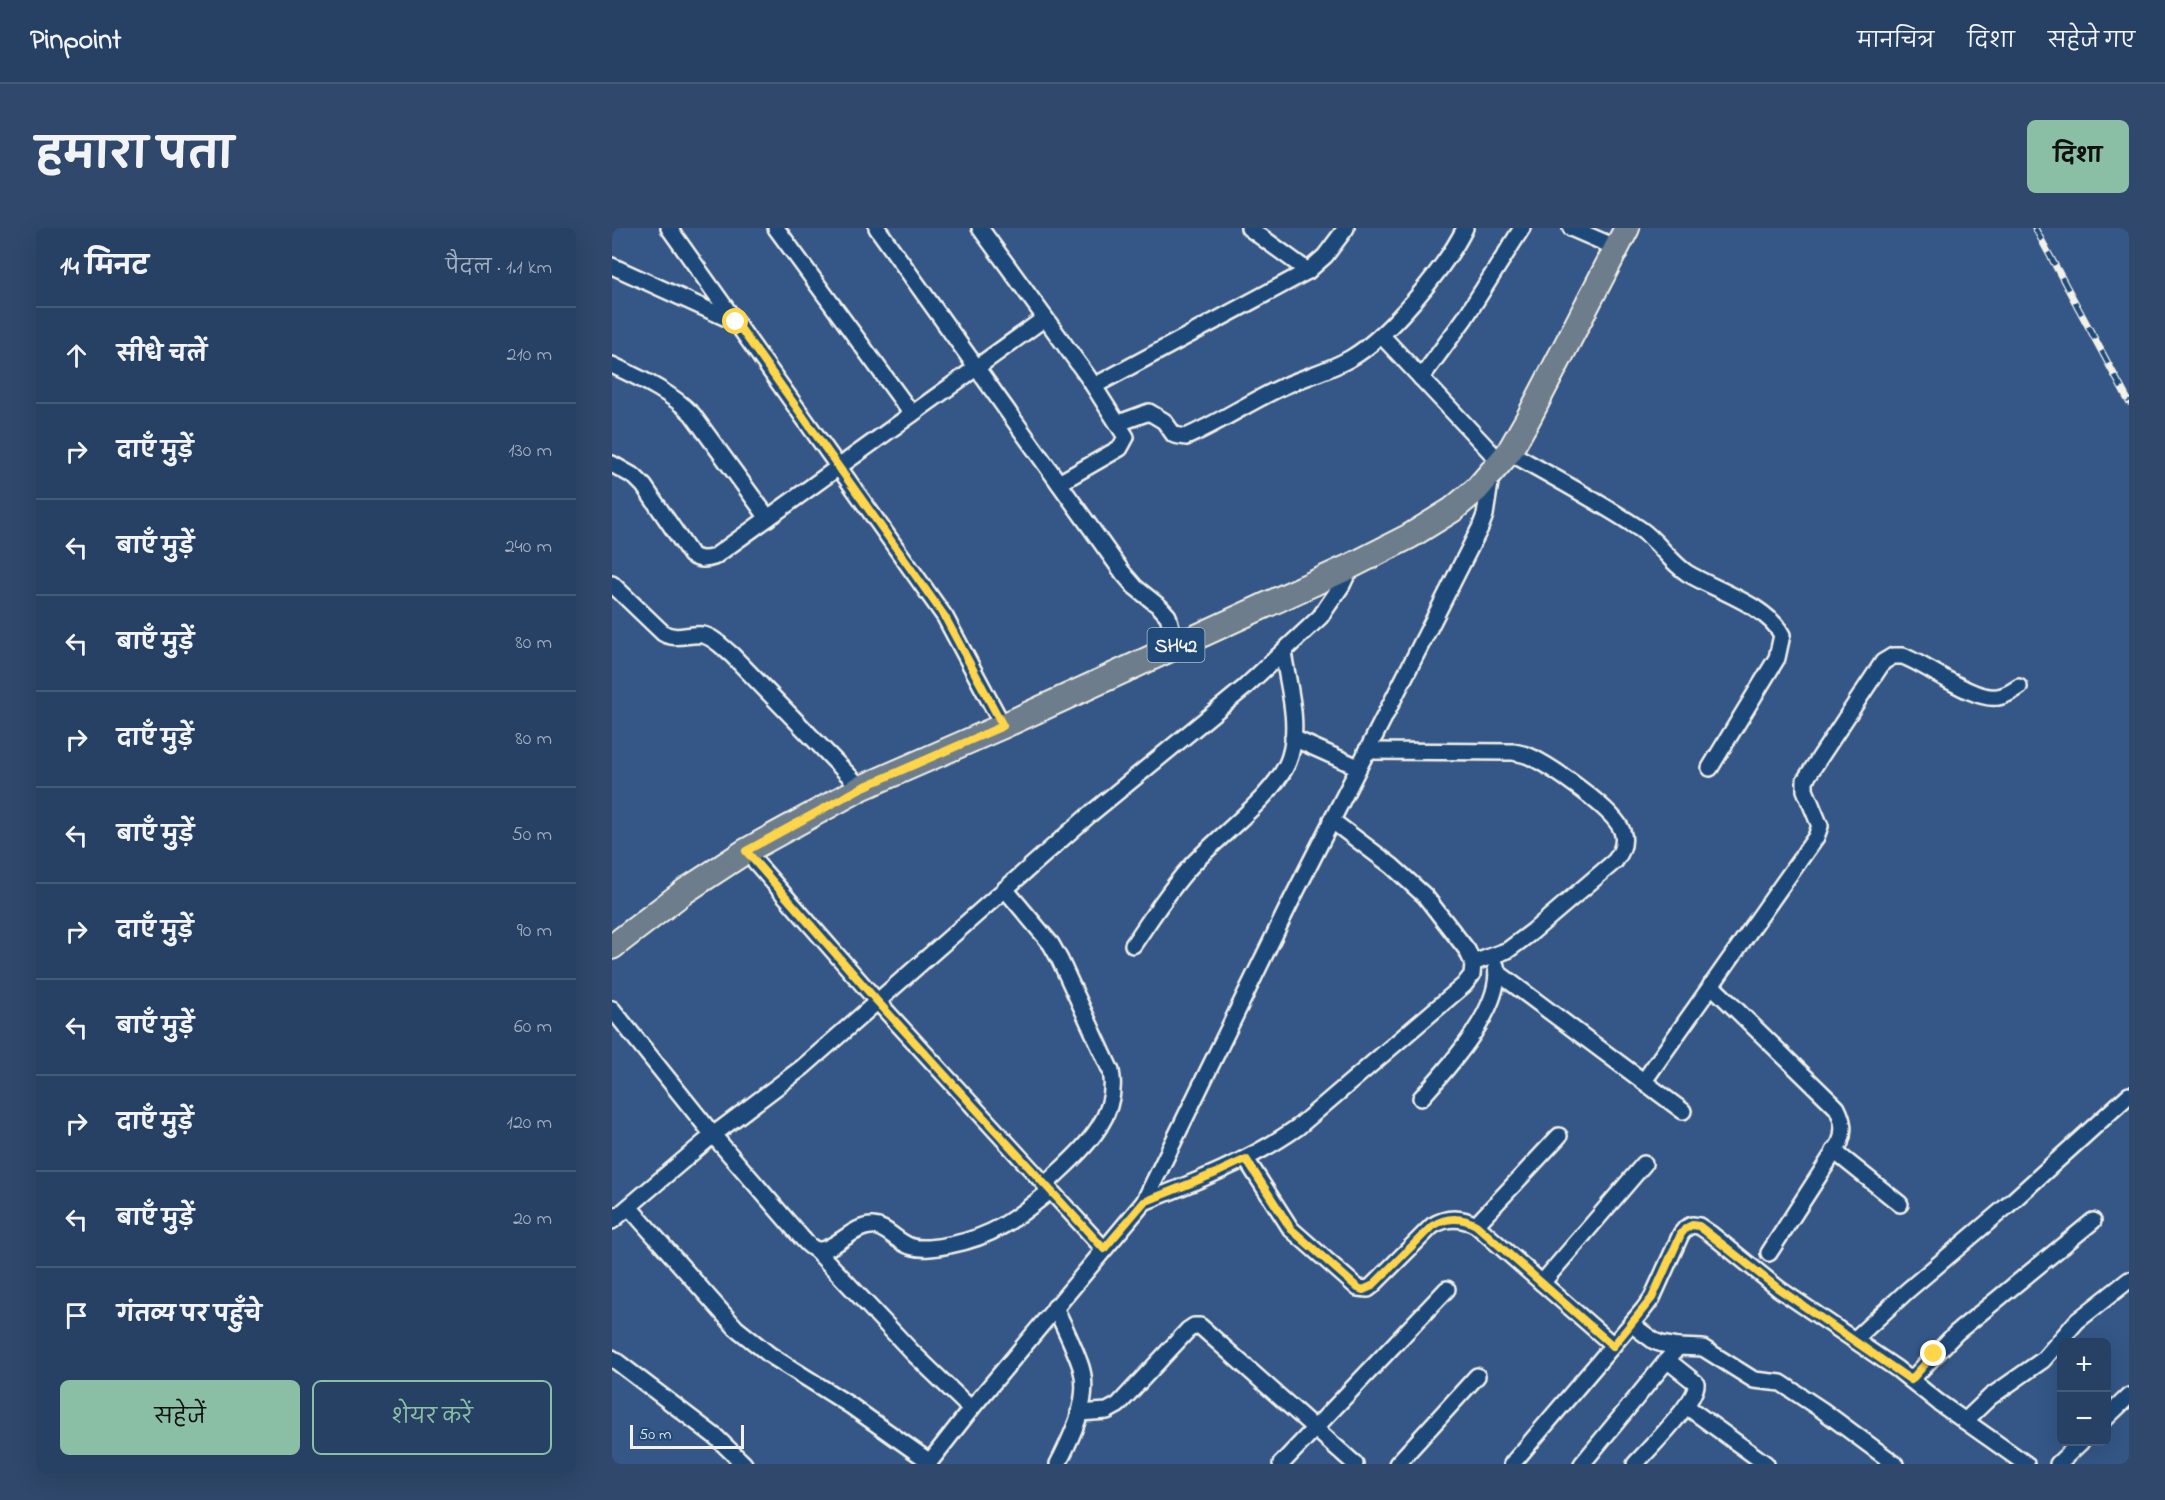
<!DOCTYPE html>
<html lang="hi">
<head>
<meta charset="utf-8">
<style>
	:root { --surface:#274165; --page:#2f486b; --text:#f1f3f6; --muted:#a4afbf; --line:#435a79; --accent:#8abfa5 }
	body { margin:0; font-family:"Indie Flower","Playpen Sans Deva",sans-serif; background:var(--page); color:var(--text) }
	.controls { position:absolute; right:18px; bottom:18px; display:grid; overflow:hidden; border-radius:9px; box-shadow:0 6px 24px #0002 }
	.controls button { width:54px; height:54px; display:grid; place-items:center; padding:0; border:0; border-bottom:2px solid var(--line); background:var(--surface); color:var(--text); font:30px sans-serif }
	.scale { position:absolute; left:18px; bottom:15px; width:114px; box-sizing:border-box; padding-left:6px; border:3px solid #f4f1e8; border-top:0; font-size:16px; line-height:21px; white-space:nowrap; color:#f4f1e8; -webkit-text-stroke:4px #1f4a7a; paint-order:stroke }
	.stop { position:absolute; width:18px; height:18px; margin:-14px; border:4px solid #ffd54a; border-radius:50%; background:#fff }
	.stop.end { background:#ffd54a; border-color:#fff; box-shadow:0 2px 6px #0008 }
	.list { margin:0; padding:0; list-style:none }
	h2 { display:flex; justify-content:space-between; align-items:center; height:78px; margin:0; padding:0 24px; font-size:26px }
	h2 small { font-size:20px; font-weight:400; color:var(--muted) }
	.list li { display:grid; grid-template-columns:39px 1fr auto; gap:18px; align-items:center; box-sizing:border-box; height:96px; padding:0 24px; border-top:2px solid var(--line) }
	.list b { display:block; font-size:22px; white-space:nowrap }
	.list em { font-size:20px; font-style:normal; color:var(--muted) }
	.actions { display:flex; gap:12px; padding:18px 24px }
	.actions a { flex:1; padding:14px 0; border:2px solid var(--accent); border-radius:9px; text-align:center; font-size:21px; color:var(--accent) }
	.actions .main { background:var(--accent); color:#111 }
	.icon { flex:none; width:33px; height:33px; fill:none; stroke:currentColor; stroke-width:2; stroke-linecap:round; stroke-linejoin:round }
	.map { position:relative; flex:none; width:1517px; height:1236px; overflow:hidden; border-radius:9px }
	header { display:flex; align-items:center; gap:36px; box-sizing:border-box; height:84px; padding:0 30px; background:var(--surface); border-bottom:2px solid var(--line) }
	header strong { font-size:28px }
	nav { display:flex; gap:33px; margin-inline-start:auto; font-size:21px }
	.intro { display:flex; align-items:center; justify-content:space-between; box-sizing:border-box; height:144px; padding:0 36px }
	h1 { margin:0; font-size:42px }
	.button { padding:15px 27px; border-radius:9px; background:var(--accent); color:#111; font-size:21px; font-weight:700 }
	main { display:flex; gap:36px; padding:0 36px }
	aside { flex:1; background:var(--surface); border-radius:9px; box-shadow:0 6px 24px #0002 }
	.map>svg:first-child { display:block }
</style>
</head>
<body>
<header>
<strong>Pinpoint</strong>
<nav><a>मानचित्र</a><a>दिशा</a><a>सहेजे गए</a></nav>
</header>
<div class="intro"><h1>हमारा पता</h1><a class="button">दिशा</a></div>
<main>
<aside>
<h2>14 मिनट<small>पैदल · 1.1 km</small></h2>
<ul class="list">
<li><svg class="icon" aria-label="ahead" viewBox="0 0 24 24"><path d="M12 20V5M6 11l6-6 6 6"/></svg><div><b>सीधे चलें</b></div><em>210 m</em></li>
<li><svg class="icon" aria-label="right" viewBox="0 0 24 24"><path d="M7 20v-9h11M14 6l5 5-5 5"/></svg><div><b>दाएँ मुड़ें</b></div><em>130 m</em></li>
<li><svg class="icon" aria-label="left" viewBox="0 0 24 24"><path d="M17 20v-9H6M10 6l-5 5 5 5"/></svg><div><b>बाएँ मुड़ें</b></div><em>240 m</em></li>
<li><svg class="icon" aria-label="left" viewBox="0 0 24 24"><path d="M17 20v-9H6M10 6l-5 5 5 5"/></svg><div><b>बाएँ मुड़ें</b></div><em>80 m</em></li>
<li><svg class="icon" aria-label="right" viewBox="0 0 24 24"><path d="M7 20v-9h11M14 6l5 5-5 5"/></svg><div><b>दाएँ मुड़ें</b></div><em>80 m</em></li>
<li><svg class="icon" aria-label="left" viewBox="0 0 24 24"><path d="M17 20v-9H6M10 6l-5 5 5 5"/></svg><div><b>बाएँ मुड़ें</b></div><em>50 m</em></li>
<li><svg class="icon" aria-label="right" viewBox="0 0 24 24"><path d="M7 20v-9h11M14 6l5 5-5 5"/></svg><div><b>दाएँ मुड़ें</b></div><em>90 m</em></li>
<li><svg class="icon" aria-label="left" viewBox="0 0 24 24"><path d="M17 20v-9H6M10 6l-5 5 5 5"/></svg><div><b>बाएँ मुड़ें</b></div><em>60 m</em></li>
<li><svg class="icon" aria-label="right" viewBox="0 0 24 24"><path d="M7 20v-9h11M14 6l5 5-5 5"/></svg><div><b>दाएँ मुड़ें</b></div><em>120 m</em></li>
<li><svg class="icon" aria-label="left" viewBox="0 0 24 24"><path d="M17 20v-9H6M10 6l-5 5 5 5"/></svg><div><b>बाएँ मुड़ें</b></div><em>20 m</em></li>
<li><svg class="icon" aria-label="arrive" viewBox="0 0 24 24"><path d="M6 21V4h12l-3 4 3 4H6"/></svg><div><b>गंतव्य पर पहुँचे</b></div></li>
</ul>
<div class="actions"><a class="main">सहेजें</a><a>शेयर करें</a></div>
</aside>
<div class="map">
<svg width="1517" height="1236" viewBox="0 0 1517 1236">
	<rect width="100%" height="100%" fill="#345787"/>
	<filter id="ink" filterUnits="userSpaceOnUse"><feTurbulence type="fractalNoise" baseFrequency=".0167" numOctaves="2"/><feDisplacementMap in="SourceGraphic" scale="12" xChannelSelector="R" yChannelSelector="G"/><feConvolveMatrix kernelMatrix="1 2 1 2 8 2 1 2 1" color-interpolation-filters="sRGB"/></filter>
	<g filter="url(#ink)">
		<g fill="none" stroke-linecap="round" stroke-linejoin="round">
			<defs>
				<g id="street">
					<path d="M57,0L333,389L391,498"/>
					<path d="M164,0L300,186"/>
					<path d="M265,0L511,345L523,359L548,379L556,388L564,418"/>
					<path d="M368,0L476,149L514,209L508,220L447,255"/>
					<path d="M637,0L696,43"/>
					<path d="M959,0L1005,20"/>
					<path d="M0,38L123,94"/>
					<path d="M769,107L889,235"/>
					<path d="M0,137C29,151 57,163 80,186L156,290"/>
					<path d="M809,150L853,90L910,0"/>
					<path d="M482,158L696,43L713,28L734,0"/>
					<path d="M507,195L537,184L552,193L562,207L574,209C606,195 636,175 668,160C691,149 717,143 739,130C777,108 834,39 853,0"/>
					<path d="M897,224C941,249 986,273 1028,301C1046,313 1057,333 1075,345C1103,362 1155,377 1170,407L1165,430L1098,540"/>
					<path d="M0,236L23,249L32,258L79,327C88,332 93,332 102,329L433,90"/>
					<path d="M0,356L51,405C64,413 77,405 91,407C102,409 111,420 120,427L249,560"/>
					<path d="M681,510L746,539"/>
					<path d="M754,523L901,524C907,525 913,526 919,529C940,539 1003,582 1010,603C1014,614 1010,624 1003,633L920,704L896,722L861,735"/>
					<path d="M134,623L265,773L492,1021"/>
					<path d="M393,661L439,716L448,732L499,843C509,893 464,926 433,957"/>
					<path d="M521,717C539,691 556,663 578,639C604,610 668,564 678,528C688,495 676,457 671,424"/>
					<path d="M885,744L1071,883"/>
					<path d="M1099,757L1225,880C1231,892 1233,902 1228,915L1157,1025"/>
					<path d="M0,781L101,907L189,1009C193,1013 197,1019 203,1021C218,1028 241,996 261,998C276,999 286,1016 301,1019C314,1022 326,1019 338,1017C383,1008 403,991 438,963"/>
					<path d="M1032,853L1204,609L1208,598L1193,562V552L1271,434L1281,428H1291C1317,438 1361,473 1386,469C1394,468 1401,463 1407,459"/>
					<path d="M809,870C835,841 892,779 884,738"/>
					<path d="M1222,923L1288,976"/>
					<path d="M634,931L679,1001L746,1060L756,1061L760,1058L820,998C834,989 849,989 864,997L1001,1117"/>
					<path d="M532,974C586,953 639,932 686,899L852,757L860,747L861,735L855,722L813,668L780,638L719,592"/>
					<path d="M17,979L124,1100L158,1127L239,1178L318,1234"/>
					<path d="M0,993L101,907L191,839L476,588L632,460L708,389L730,357L739,338"/>
					<path d="M864,997L947,908"/>
					<path d="M204,1022L301,1125L359,1181"/>
					<path d="M930,1055L1032,936"/>
					<path d="M443,1079C452,1099 462,1118 469,1139C479,1171 460,1208 446,1236"/>
					<path d="M1019,1096L1042,1113L1050,1116L1066,1119L1091,1120L1142,1152L1169,1155L1210,1182L1283,1236"/>
					<path d="M1242,1112L1295,1063L1395,978L1517,867"/>
					<path d="M0,1130L104,1209L132,1236"/>
					<path d="M1299,1152L1344,1105L1481,993"/>
					<path d="M1074,1178L1154,1236"/>
					<path d="M467,1185L495,1183L506,1177L576,1102L582,1098H588L743,1236"/>
					<path d="M1494,1190L1517,1168"/>
					<path d="M1353,1193L1378,1169L1431,1132L1465,1093L1517,1052"/>
					<path d="M316,1236L359,1181L532,974L677,677L868,300L873,287L879,248"/>
					<path d="M669,1236L835,1061"/>
					<path d="M785,1236L865,1148"/>
					<path d="M900,1236L1031,1082L1040,1070L1069,1006L1074,1000L1080,997L1087,998L1099,1006L1167,1061L1285,1141L1326,1174L1414,1236"/>
					<path d="M970,1236L1066,1119"/>
					<path d="M1023,1236C1036,1222 1087,1171 1084,1155L1055,1132"/>
					<path d="M1446,1236L1469,1214"/>
				</g>
				<path id="primary" d="M0,719L73,663L134,623L249,560L391,498L739,338L798,308L840,282L865,261L897,224L917,189L1015,0"/>
			</defs>
			<!-- street casing -->
			<use href="#street" stroke="#f4f1e8" stroke-width="20"/>
			<!-- primary casing -->
			<use href="#primary" stroke="#f4f1e8" stroke-width="28"/>
			<!-- street -->
			<use href="#street" stroke="#1f4a7a" stroke-width="15"/>
			<!-- primary -->
			<use href="#primary" stroke="#6d7d8c" stroke-width="24"/>
			<defs>
				<path id="rail" d="M1423,0L1517,174"/>
			</defs>
			<!-- rail casing -->
			<use href="#rail" stroke="#f4f1e8" stroke-width="7"/>
			<!-- rail -->
			<use href="#rail" stroke="#1f4a7a" stroke-width="4.5" stroke-dasharray="14" stroke-linecap="butt"/>
		</g>
	</g>
	<g fill="none" stroke-linecap="round" stroke-linejoin="round" filter="url(#ink)">
		<!-- route -->
		<path stroke="#ffd54a" stroke-width="8" d="M124,94L333,389L391,498L249,560L134,623L265,773L492,1021L532,974L604,945L634,931L679,1001L746,1060L751,1062L760,1058L820,998C834,989 849,989 864,997L1001,1118L1040,1070L1069,1006L1074,1000L1080,997L1087,998L1167,1061L1299,1152L1322,1126"/>
	</g>
	<g text-anchor="middle" stroke-width="6" stroke-linejoin="round" paint-order="stroke">
		<!-- shield labels -->
		<rect fill="#1f4a7a" stroke="#b4bfc7" stroke-width="1.5" x="535.5" y="400" width="57" height="34" rx="4.5"/>
		<g font-size="20" font-weight="bold" fill="#f4f1e8">
			<text x="564" y="424">SH42</text>
		</g>
	</g>
</svg>
<div class="controls">
<button>+</button>
<button>−</button>
</div>
<div class="scale">50 m</div>
<div class="stop" style="left:124px;top:94px"></div>
<div class="stop end" style="left:1322px;top:1126px"></div>
</div>
</main>
</body>
</html>
